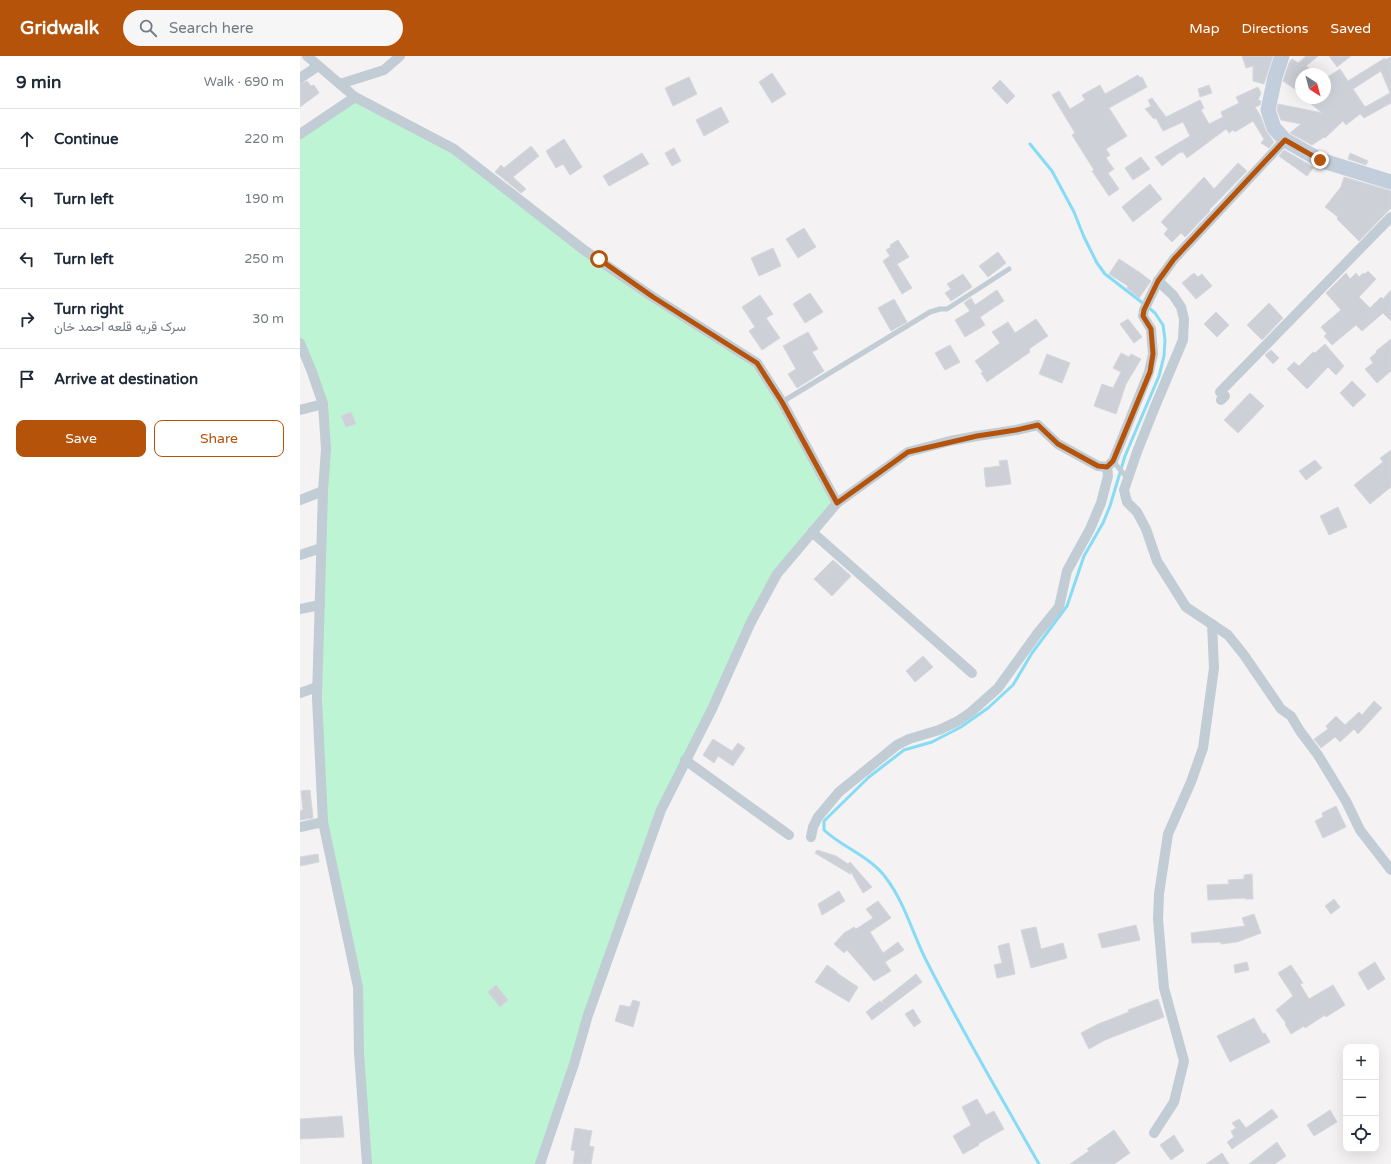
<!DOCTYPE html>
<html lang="en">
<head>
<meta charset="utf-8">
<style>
	:root { --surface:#fff; --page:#f6f6f7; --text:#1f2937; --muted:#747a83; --line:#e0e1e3; --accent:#b45309 }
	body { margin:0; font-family:"Varela Round",Vazirmatn,sans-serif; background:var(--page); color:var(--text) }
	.controls { position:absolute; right:12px; bottom:12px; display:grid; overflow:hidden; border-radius:8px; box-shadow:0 4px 16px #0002 }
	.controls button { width:36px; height:36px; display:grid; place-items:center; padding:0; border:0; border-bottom:1px solid var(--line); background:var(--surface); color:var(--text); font:20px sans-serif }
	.compass { position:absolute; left:995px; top:12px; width:36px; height:36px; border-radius:50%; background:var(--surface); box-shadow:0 4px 16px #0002; rotate:144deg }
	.stop { position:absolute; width:12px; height:12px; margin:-9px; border:3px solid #b45309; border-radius:50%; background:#fff }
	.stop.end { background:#b45309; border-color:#fff; box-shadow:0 1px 4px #0008 }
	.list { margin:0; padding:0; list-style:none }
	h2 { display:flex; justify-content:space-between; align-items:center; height:52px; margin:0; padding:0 16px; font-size:17px }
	h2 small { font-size:13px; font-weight:400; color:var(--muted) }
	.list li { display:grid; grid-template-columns:26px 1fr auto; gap:12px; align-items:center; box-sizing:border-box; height:60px; padding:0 16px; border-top:1px solid var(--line) }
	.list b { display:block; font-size:15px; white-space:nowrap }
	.list p { margin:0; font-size:13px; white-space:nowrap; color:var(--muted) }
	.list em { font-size:13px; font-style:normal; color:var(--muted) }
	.actions { display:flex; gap:8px; padding:12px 16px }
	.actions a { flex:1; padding:9px 0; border:1px solid var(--accent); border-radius:8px; text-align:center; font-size:14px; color:var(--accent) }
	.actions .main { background:var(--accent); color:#fff }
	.icon { flex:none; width:22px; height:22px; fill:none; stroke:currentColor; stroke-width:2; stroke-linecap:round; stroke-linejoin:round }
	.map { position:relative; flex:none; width:1091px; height:1108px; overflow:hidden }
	header { display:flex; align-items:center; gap:24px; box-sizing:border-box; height:56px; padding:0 20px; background:var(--accent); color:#fff }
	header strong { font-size:19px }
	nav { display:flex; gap:22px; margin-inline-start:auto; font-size:14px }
	.search { width:280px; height:36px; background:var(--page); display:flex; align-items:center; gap:10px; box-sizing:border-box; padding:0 14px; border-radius:22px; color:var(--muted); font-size:15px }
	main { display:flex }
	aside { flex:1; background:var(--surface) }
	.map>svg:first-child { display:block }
</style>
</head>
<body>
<header>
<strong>Gridwalk</strong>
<div class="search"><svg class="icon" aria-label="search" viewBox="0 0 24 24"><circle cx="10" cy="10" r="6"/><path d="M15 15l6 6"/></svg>Search here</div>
<nav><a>Map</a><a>Directions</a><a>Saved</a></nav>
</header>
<main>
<aside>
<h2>9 min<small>Walk · 690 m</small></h2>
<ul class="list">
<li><svg class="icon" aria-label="ahead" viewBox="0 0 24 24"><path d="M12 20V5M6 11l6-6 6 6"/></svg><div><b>Continue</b></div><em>220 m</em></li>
<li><svg class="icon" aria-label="left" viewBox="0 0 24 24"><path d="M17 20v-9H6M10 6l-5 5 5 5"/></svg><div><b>Turn left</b></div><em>190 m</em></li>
<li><svg class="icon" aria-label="left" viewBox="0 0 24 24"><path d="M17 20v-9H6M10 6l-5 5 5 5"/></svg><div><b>Turn left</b></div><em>250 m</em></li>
<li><svg class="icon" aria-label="right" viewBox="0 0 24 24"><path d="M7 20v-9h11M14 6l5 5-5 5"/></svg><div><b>Turn right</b><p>سرک قریه قلعه احمد خان</p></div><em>30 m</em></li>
<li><svg class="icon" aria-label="arrive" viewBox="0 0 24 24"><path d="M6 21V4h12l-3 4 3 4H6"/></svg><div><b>Arrive at destination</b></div></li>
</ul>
<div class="actions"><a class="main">Save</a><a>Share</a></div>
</aside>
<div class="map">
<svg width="1091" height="1108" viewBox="0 0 1091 1108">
	<rect width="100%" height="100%" fill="#f4f2f2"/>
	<!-- green -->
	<path fill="#bdf4d4" d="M55,41L131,80L284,194L457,307L537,447L477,518L361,754L240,1108H67L58,931L32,808L22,718L23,348L0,287V78Z"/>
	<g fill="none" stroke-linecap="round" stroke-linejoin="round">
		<!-- stream -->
		<g stroke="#86dcf5" stroke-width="3">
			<path d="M730,88L752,115L774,156L784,181L797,207L805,218L844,248"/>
			<path d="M739,1108C701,1041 662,975 627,906C613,879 605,847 586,822C570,800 543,792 524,774V765L569,721L604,694L632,686L661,671L688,652L713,629L732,597L767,550L784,500L803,467L810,450L825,400L859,320L864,300L865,284L863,269L855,257L848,251"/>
		</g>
	</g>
	<!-- building -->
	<g fill="#cdd0d6" stroke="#d5d7dd" fill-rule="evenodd">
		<path d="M942,0H973L964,28L953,25V10L946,12Z"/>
		<path d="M1006,0H1018L1006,10L1016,18H1001V37L983,25L989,7L992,3L998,7Z"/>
		<path d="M1029,0H1051L1037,11Z"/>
		<path d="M1091,1V47L1064,62L1060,58L1046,69L1043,65L1025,82L1024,81L1012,89L990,77L1001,68L981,64L977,54L978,48L1022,57L1004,42H1025V33L1031,29L1026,22L1040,13L1048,25L1085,2V4ZM1081,15L1090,37L1065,51L1053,33Z"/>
		<path d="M472,17L486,38L472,47L459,26Z"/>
		<path d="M838,19L840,22L842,21L847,31L809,52L827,80L806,93L810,99L806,102L814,113L808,117L819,133L809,140L792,115L794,114L772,79L775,77L752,39L759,35L770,53L785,44L782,39L800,29L805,38Z"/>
		<path d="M389,21L397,38L373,50L365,32Z"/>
		<path d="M700,24L715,40L707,48L692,32Z"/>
		<path d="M7,25L11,30L14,29L19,37L0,51V28Z"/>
		<path d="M909,29L912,37L900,41L898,33Z"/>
		<path d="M958,31L961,37L958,44L961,45L960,49L955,51L961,61L966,75L974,86L969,92L961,87L964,83L953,65L935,76L933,74L929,77L926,73L887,102L883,96L879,97L862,110L855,101L890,80L883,66L863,75L856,62L854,63L845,53L851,50L848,44L852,42L866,61L900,44L904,52L901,54L909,68L923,61L921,56L939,47L936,41Z"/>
		<path d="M421,51L429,66L404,80L396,64Z"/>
		<path d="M264,83L282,111L270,119L263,108L256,112L246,95Z"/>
		<path d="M231,90L239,100L213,121L226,133L221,137L195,116L201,109L204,112Z"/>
		<path d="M374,92L381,105L372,110L365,97Z"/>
		<path d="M984,94L1008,108L1013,112L1007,120L979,100Z"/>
		<path d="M342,97L349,108L309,130L303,120Z"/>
		<path d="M1050,97L1068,105L1066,109L1048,103Z"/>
		<path d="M841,101L850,113L833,124L825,112Z"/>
		<path d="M938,107L947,115L909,154L910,155L885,181L881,177L872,186L864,178L868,173L861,166L904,121L914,133Z"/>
		<path d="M1044,121L1091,135V152L1059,185L1037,163L1038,161L1025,151L1041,131Z"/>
		<path d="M850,128L862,143L833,166L822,151Z"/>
		<path d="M504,172L516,191L498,202L486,183Z"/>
		<path d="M598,184L609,201L597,208L612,232L602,238L583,205L590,200L586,194L591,191L590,189Z"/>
		<path d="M473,192L481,210L459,220L451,202Z"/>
		<path d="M698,196L706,207L688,221L679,210Z"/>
		<path d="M819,203L839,216L851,225L839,242L827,232L828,230L809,218Z"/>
		<path d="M1068,215L1076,223L1059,241L1070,252L1081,241L1083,243L1091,234V265L1083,257L1062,275L1056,269L1032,289L1024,280L1027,278L1021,271L1041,254L1026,237L1046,217L1050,223L1056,217L1059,221L1063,217L1065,218Z"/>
		<path d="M894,217L898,221L902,218L912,230L896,243L882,227Z"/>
		<path d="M663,218L672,231L651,245L645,237L651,233L647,228Z"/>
		<path d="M697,234L704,245L680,261L685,269L665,281L655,264L670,255L664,247L671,242L675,249Z"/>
		<path d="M510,237L523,256L505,267L493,248Z"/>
		<path d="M460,239L473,258L466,262L480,282L462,294L449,275L455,271L442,251Z"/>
		<path d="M594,243L607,266L591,275L578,252Z"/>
		<path d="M969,247L983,262L962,284L947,269Z"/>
		<path d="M916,256L929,269L917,281L904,268Z"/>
		<path d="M736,263L748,280L729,293L730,296L687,326L681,317L683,316L675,305L700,287L692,276L708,266L715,277Z"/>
		<path d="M828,263L842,281L834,287L820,268Z"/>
		<path d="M508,276L518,293L512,296L524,315L497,332L488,318L496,313L483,290Z"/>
		<path d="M1091,283V315L1077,327L1065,313L1073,307L1070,302L1077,296L1076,295Z"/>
		<path d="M1025,288L1044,310L1036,319L1028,311L1007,333L987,313L994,306L999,310L1013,296L1015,297Z"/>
		<path d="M650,289L660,306L645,314L635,297Z"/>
		<path d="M971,294L979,302L973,308L965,299Z"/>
		<path d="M821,297L829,301L831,298L841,303L826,328L816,358L794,350L802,328L813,332L821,316L813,312Z"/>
		<path d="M747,298L770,307L762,327L739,318Z"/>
		<path d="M1052,325L1066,339L1053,351L1040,337Z"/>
		<path d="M950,337L964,350L938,377L924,364Z"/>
		<path d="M51,356L56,368L46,371L41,360Z"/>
		<path d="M1091,394V431L1070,448L1054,429L1083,406L1080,402Z"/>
		<path d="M707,404L711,428L686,431L684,412L700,410L699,405Z"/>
		<path d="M1015,404L1022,412L1006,424L999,415Z"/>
		<path d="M1038,451L1047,471L1029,479L1020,460Z"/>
		<path d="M533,504L551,520L532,540L514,523Z"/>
		<path d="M623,600L633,611L615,626L606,615Z"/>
		<path d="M1074,645L1082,652L1058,678L1054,673L1040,686L1035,681L1021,692L1014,683L1028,673L1026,670L1036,660L1045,669L1059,656L1062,659Z"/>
		<path d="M413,683L432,695L438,687L445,692L433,710L418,700L414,707L403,699Z"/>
		<path d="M10,734L13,762L0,764V755L3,754L1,735Z"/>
		<path d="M1036,750L1046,771L1023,782L1015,765L1023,761L1022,757Z"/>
		<path d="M517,794L536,800L548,808L550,806L572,831L563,837L551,816L550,818L515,797Z"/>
		<path d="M18,798L19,806L0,810V801Z"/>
		<path d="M952,818L953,843H945V842L908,844L907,829L929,828L928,824L944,823V819Z"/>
		<path d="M539,835L545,845L522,859L518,848Z"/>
		<path d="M1034,843L1040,851L1031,858L1025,850Z"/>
		<path d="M578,845L591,862L570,876L583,897L598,886L604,894L585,906L591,915L574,925L547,894L544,897L534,888L545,876H546L554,871L556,873L573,862L566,853Z"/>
		<path d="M954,858L961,877L937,886L921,888V886L892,887L891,877L945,870L942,862Z"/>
		<path d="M836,869L840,884L802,892L798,878Z"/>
		<path d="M736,871L741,893L763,887L767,902L731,912L721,874Z"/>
		<path d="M709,887L715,918L697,922L694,909L702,907L698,890Z"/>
		<path d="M947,906L949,914L935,917L934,909Z"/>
		<path d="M1075,906L1085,923L1068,934L1058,917Z"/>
		<path d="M527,909L537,916V917L558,931L549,946L515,926Z"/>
		<path d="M991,909L1003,927L1000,928L1009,943L1033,929L1045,949L1026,961L1025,959L1005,972L1004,970L991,978L985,968L986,967L976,954L993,940L978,917Z"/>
		<path d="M616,918L622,926L572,964L566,956L580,945L584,948L582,945Z"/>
		<path d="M196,929L208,944L200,951L188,936Z"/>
		<path d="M858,943L864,961L805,984L789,993L781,977L798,968L829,956L828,954Z"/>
		<path d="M333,944L340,946L333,971L315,965L320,949L330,951Z"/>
		<path d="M613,953L621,966L614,971L605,958Z"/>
		<path d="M954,962L963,978L965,977L970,986L930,1006L917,980Z"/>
		<path d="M677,1043L686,1059L694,1055L704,1073L678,1088L679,1089L663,1098L653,1080L671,1069L662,1051Z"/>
		<path d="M972,1053L978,1061L932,1093L927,1086L934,1081L931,1075L936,1072L932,1067L939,1063L946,1072Z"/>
		<path d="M1030,1054L1037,1066L1014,1080L1007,1069Z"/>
		<path d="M42,1060L44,1081L0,1083V1063Z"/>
		<path d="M275,1072L292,1075L289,1090L294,1091L291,1108H273L275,1095L271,1094Z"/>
		<path d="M814,1074L830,1097L814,1108H770L789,1095L787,1093Z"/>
		<path d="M874,1079L884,1095L871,1104L860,1089Z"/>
		<path d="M977,1086L986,1100L975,1108H949Z"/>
		<path d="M922,1097L929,1108H906Z"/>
	</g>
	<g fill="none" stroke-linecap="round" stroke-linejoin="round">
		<!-- lane -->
		<g stroke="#c1ccd4" stroke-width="5">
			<path d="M482,346L630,256L640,253H647L709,213"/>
			<path d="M813,405L828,423"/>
		</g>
		<!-- street -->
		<g stroke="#c1ccd4" stroke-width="10">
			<path d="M7,0L55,41L154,93L284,194L353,241L457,307L482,346L537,447"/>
			<path d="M0,22L18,10"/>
			<path d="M40,28L84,14L100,0"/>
			<path d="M0,78L55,41"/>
			<path d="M858,225L873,239L881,251L884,263L883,284L854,353L837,396L824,434L827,446L837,456L846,473L857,505L886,551L928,579L944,599L981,653L991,660L1000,675L1018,699L1046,745L1060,774L1091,814"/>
			<path d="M0,287L12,316L23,348L26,393L23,435L17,642L23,766L58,931L59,997L67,1108"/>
			<path d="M921,344L925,340L920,336L1091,161"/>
			<path d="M0,354L23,348"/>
			<path d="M0,444L23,435"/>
			<path d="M512,476L672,617"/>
			<path d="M0,499L21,492"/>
			<path d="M0,553L20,549"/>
			<path d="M0,637L17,631"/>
			<path d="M385,704L489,779"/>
			<path d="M0,771L23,766"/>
			<path d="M511,781L513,771L518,761L539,736L597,689L609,683L639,674L658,665L671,656L698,632L737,578L759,551L767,515L790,473L801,447L808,420L807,411"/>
			<path d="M854,1077L874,1046L884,1005L864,932L858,863L859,838L868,778L891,726L903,692L914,612L912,568"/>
			<path d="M240,1108L274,1008L288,959L361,754L412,653L451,566L477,518L537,447L608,396L650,385L677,380L716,374L738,369L758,388L798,410L807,411L813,405L849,316L853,298L851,273L843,260L844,254L858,225L874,203L985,84"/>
		</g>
		<!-- secondary -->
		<path stroke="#c3cedc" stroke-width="15" d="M982,0L975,21L968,54L974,72L985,84L1020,104L1091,126"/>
	</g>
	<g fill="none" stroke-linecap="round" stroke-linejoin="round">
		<!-- route -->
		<path stroke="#b45309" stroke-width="5" d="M299,203L353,241L457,307L482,346L537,447L608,396L677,380L716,374L738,369L758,388L798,410L807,411L813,405L850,316L853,298L851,273L843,260L844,254L858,225L874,203L985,84L1020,104"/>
	</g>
</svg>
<div class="controls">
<button>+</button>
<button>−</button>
<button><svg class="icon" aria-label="locate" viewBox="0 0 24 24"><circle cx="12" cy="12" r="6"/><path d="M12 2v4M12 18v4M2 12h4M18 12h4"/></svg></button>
</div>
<svg class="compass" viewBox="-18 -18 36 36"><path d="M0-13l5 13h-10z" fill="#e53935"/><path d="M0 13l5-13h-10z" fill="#747a83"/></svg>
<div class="stop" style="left:299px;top:203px"></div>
<div class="stop end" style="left:1020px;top:104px"></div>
</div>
</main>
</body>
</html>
